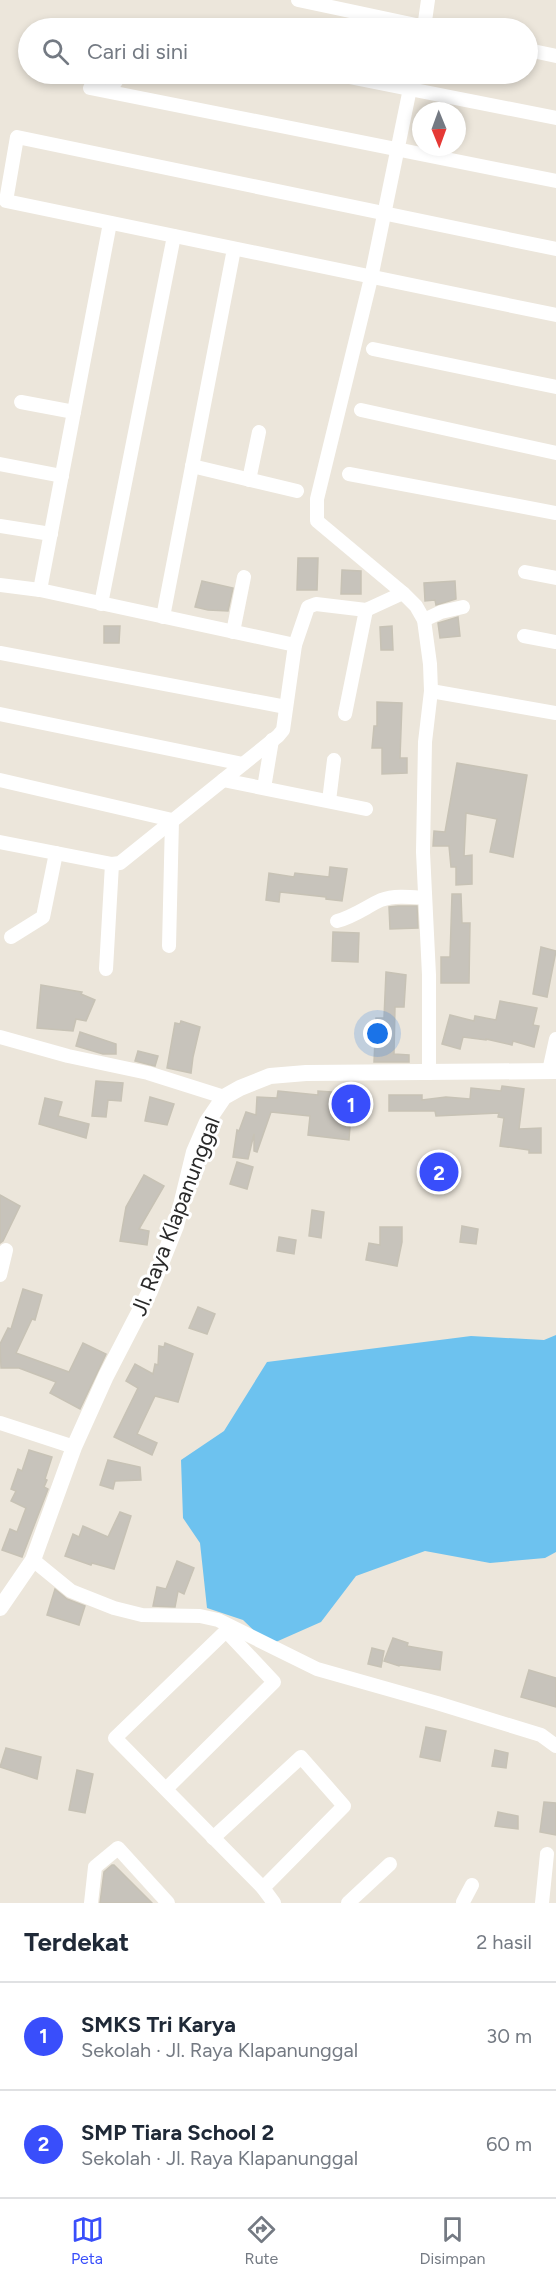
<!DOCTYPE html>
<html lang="id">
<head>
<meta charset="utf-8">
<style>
	:root { --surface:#fff; --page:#f6f6f7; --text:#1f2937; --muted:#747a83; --line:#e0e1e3; --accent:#394efb }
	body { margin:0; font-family:Figtree,sans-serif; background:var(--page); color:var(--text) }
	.compass { position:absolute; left:412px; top:102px; width:54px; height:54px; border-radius:50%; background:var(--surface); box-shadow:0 3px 9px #0003; rotate:179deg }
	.you { position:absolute; left:378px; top:1034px; width:21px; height:21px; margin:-15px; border:4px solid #fff; border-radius:50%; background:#1a73e8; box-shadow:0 0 0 9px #1a73e833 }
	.badge { display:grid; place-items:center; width:39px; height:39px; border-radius:50%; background:var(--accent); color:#fff; font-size:20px; font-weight:700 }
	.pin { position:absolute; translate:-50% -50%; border:3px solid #fff; box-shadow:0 2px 6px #0006 }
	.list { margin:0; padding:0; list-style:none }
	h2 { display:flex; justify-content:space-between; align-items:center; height:78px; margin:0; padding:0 24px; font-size:26px }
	h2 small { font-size:20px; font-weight:400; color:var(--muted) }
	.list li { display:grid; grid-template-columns:39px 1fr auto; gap:18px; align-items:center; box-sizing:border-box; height:108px; padding:0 24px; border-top:2px solid var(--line) }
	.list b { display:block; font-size:22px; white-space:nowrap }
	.list p { margin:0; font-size:20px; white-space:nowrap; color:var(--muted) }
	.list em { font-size:20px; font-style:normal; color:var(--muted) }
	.icon { flex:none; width:33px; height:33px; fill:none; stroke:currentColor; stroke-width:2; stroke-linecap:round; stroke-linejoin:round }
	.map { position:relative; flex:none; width:556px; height:1903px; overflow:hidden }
	.search { position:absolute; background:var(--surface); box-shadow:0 3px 9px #0003; left:18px; right:18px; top:18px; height:66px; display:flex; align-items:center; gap:15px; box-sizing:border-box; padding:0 21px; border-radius:33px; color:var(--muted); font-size:22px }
	.sheet { height:294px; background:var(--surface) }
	nav { display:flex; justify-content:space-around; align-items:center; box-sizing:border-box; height:84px; border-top:2px solid var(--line); background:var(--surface); font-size:16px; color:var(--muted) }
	nav a { display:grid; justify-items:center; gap:3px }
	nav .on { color:var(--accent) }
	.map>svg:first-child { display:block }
</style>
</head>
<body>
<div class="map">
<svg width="556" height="1903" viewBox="0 0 556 1903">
	<rect width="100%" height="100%" fill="#ece6db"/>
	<!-- water -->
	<path fill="#6dc2ef" d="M556,1335V1552L545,1558L490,1563L425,1551L356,1576L321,1622L269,1645L243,1620L207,1608L200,1543L183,1518L181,1460L224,1431L267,1362L471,1336L544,1340Z"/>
	<!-- building -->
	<g fill="#c7c3bb" stroke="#c7c2b5" stroke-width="1.5">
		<path d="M298,558H318L317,590H297Z"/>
		<path d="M342,570L361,571V594H341Z"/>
		<path d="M202,581L233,588L228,611L208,610L195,607Z"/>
		<path d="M455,581L456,599L436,605L435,600L425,601L424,583Z"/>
		<path d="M458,617L460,636L440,638L438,623Z"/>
		<path d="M104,626H120L119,643H104Z"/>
		<path d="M392,626L393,650H381L380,627Z"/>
		<path d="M377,702L402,703L400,758H407V773L382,774V748H372L374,726H377Z"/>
		<path d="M457,763L527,775L513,857L490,852L497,819L466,813L464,856L472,855V884L456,885V867H451L449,846H433L434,831L445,832Z"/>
		<path d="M330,867L347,869L342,901L326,899V897L280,892L279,902L266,900L269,873L294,877L295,873L329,877Z"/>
		<path d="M452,894H461L462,923H470L469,983H441V957H450Z"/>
		<path d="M398,906H417L418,928L390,929L389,907Z"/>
		<path d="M333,932L359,933L358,962L332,961Z"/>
		<path d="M541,947L556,951L547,997L533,994Z"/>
		<path d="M386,972L406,975L404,1007H395L394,1054L409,1055V1062H374L376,1018H384Z"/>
		<path d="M41,985L82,992L81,994L95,1000L86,1021L76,1019L73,1031L37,1028Z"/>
		<path d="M500,1001L537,1008L533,1025L539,1026L534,1047L513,1041L512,1045L486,1039V1040L463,1037L460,1049L442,1044L450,1015L474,1021L475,1016L496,1020Z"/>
		<path d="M181,1021L200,1027L193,1057L191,1073L167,1068L175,1023L180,1024Z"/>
		<path d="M80,1032L116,1044V1054H103L76,1046Z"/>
		<path d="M138,1051L158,1056L155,1066L135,1061Z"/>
		<path d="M96,1081L123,1083L121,1101L108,1100L106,1117L92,1116Z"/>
		<path d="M502,1086L524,1089L519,1129L541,1128V1153H529V1150L500,1146L504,1118L498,1117L499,1113L436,1116L435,1111H389V1095H422V1100L446,1097L470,1099L471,1088L501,1091Z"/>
		<path d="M278,1091L318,1095V1091L346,1093L344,1113H351L349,1140L308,1135L310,1116L271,1112L257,1152L254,1151V1134L248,1159L233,1157L237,1130L239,1131L246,1112L256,1115L257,1097L277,1098Z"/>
		<path d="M150,1097L174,1104L167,1125L145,1121Z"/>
		<path d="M45,1098L62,1102L58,1116L89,1124L86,1138L39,1124Z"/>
		<path d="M237,1162L253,1167L247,1189L230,1184Z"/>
		<path d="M144,1175L164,1186L139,1229L149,1231L147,1245L120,1241L126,1207Z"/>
		<path d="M0,1195L20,1206L3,1241L0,1243Z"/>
		<path d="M312,1210L324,1212L321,1238L309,1236Z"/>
		<path d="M462,1226L478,1229L476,1244L460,1242Z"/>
		<path d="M380,1227H402V1242L397,1266L366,1260L369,1243L380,1245Z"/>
		<path d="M279,1237L296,1240L294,1254L277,1251Z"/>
		<path d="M23,1289L42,1295L35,1320L32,1319L16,1353L69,1372L83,1343L106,1354L80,1409L50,1393L56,1382L19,1368H1L0,1344L8,1328L11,1329Z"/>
		<path d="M198,1307L215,1314L207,1334L189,1328Z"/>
		<path d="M165,1343L193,1354L178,1402L155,1396L137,1434L157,1443L152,1455L114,1437L138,1388L126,1381L135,1364L153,1374L155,1364L158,1365L159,1346L164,1347Z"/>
		<path d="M29,1450L52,1457L45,1479L47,1480L44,1487L48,1489L22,1557L2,1550L10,1529L17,1532L26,1508L11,1501L16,1491L11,1489L18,1469L22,1471Z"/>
		<path d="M108,1460L140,1467L141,1480L115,1481L113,1489L100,1485Z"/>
		<path d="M120,1512L131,1516L114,1569L92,1563L91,1565L65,1556L73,1534L79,1537L83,1526L108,1537Z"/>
		<path d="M177,1561L194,1568L184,1594L178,1591L175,1607L153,1606L157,1587L166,1589Z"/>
		<path d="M55,1589L67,1599L85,1606L79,1625L47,1615Z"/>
		<path d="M393,1638L408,1643L407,1646L442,1652L440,1670L400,1665L399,1666L384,1661Z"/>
		<path d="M372,1648L384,1651L381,1667L368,1664Z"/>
		<path d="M529,1670L556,1678V1707L521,1697Z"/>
		<path d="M426,1727L446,1731L440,1761L420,1757Z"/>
		<path d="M6,1748L41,1757L37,1779L0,1767Z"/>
		<path d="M495,1750L508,1753L506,1768L492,1766Z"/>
		<path d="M77,1770L93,1774L85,1813L69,1810Z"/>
		<path d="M544,1802L556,1803V1835L540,1832Z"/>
		<path d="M498,1812L518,1816V1829L495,1826Z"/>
		<path d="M112,1865H114L152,1903H100L104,1872Z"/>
	</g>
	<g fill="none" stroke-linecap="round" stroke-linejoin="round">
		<!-- minor -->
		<g stroke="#fff" stroke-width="14">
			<path d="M298,0L430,28"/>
			<path d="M424,28L428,0"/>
			<path d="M528,50L556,56"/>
			<path d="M334,74L556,118"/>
			<path d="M413,74L371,278L317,499V521L403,593L416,606L424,620L430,664L431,691L425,742L423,852L429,975V1073"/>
			<path d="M90,88L556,181"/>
			<path d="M109,91L121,74"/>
			<path d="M556,249L17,137L6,201L556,315"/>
			<path d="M373,349L556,387"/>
			<path d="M21,402L74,412"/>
			<path d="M361,410L556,453"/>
			<path d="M0,464L62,476"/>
			<path d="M192,466L297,491"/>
			<path d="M349,474L556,513"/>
			<path d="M249,480L259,432"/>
			<path d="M0,526L51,534"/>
			<path d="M525,572L556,578"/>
			<path d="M0,585L40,590L295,645"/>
			<path d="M40,590L110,223"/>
			<path d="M101,604L174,236"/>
			<path d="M163,617L234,249"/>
			<path d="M424,620L441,612L463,607"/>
			<path d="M233,632L244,577"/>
			<path d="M524,636L556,642"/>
			<path d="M0,653L286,707"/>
			<path d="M431,691L556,713"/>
			<path d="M0,714L243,764"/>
			<path d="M345,714L366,610"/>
			<path d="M0,780L172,820L169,946"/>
			<path d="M223,780L366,809"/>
			<path d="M264,788L272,740"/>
			<path d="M329,801L334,760"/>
			<path d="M0,842L112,864L120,863L278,736L283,730L295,645L308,607L316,604L366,610L403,593"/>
			<path d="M337,921C353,917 366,907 381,900C395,895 411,897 425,898"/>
			<path d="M11,937L43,917L56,853"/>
			<path d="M106,969L112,864"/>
			<path d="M0,1037L68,1056L148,1073L224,1097"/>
			<path d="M549,1071L556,1039"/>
			<path d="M0,1275L6,1250"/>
			<path d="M0,1423L74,1447"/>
			<path d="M33,1560L71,1591L114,1608L142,1615L200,1616L218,1620L317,1669L437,1703L541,1735L556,1746"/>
			<path d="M166,1789L274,1682L226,1631L115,1738L263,1888L274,1903"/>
			<path d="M213,1838L301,1757L344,1806L263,1888"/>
			<path d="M463,1902L472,1885"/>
			<path d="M91,1903L95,1867L118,1848L168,1903"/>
			<path d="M348,1903L390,1864"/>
			<path d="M542,1903L547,1854"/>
		</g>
		<!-- tertiary -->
		<path stroke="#fff" stroke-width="16" d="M0,1608L33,1560L74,1447L106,1376L150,1291L176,1226L194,1152L207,1122L224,1097L240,1088L270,1076L306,1073L556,1071"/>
	</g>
	<g text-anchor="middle" stroke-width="6" stroke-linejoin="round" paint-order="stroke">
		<!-- street labels -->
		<g font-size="22" fill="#292929" stroke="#fff">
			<text transform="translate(175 1216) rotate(-69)" y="8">Jl. Raya Klapanunggal</text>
		</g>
	</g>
</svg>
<svg class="compass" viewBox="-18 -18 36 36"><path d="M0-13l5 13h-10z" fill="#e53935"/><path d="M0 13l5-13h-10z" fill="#747a83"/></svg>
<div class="you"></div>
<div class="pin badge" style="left:351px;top:1104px">1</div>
<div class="pin badge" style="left:439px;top:1172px">2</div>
<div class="search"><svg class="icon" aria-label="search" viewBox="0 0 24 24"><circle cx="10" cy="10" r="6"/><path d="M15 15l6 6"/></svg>Cari di sini</div>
</div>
<section class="sheet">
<h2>Terdekat<small>2 hasil</small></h2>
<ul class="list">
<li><span class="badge">1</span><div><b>SMKS Tri Karya</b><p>Sekolah · Jl. Raya Klapanunggal</p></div><em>30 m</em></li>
<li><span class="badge">2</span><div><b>SMP Tiara School 2</b><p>Sekolah · Jl. Raya Klapanunggal</p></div><em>60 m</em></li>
</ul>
</section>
<nav>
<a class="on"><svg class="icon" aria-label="map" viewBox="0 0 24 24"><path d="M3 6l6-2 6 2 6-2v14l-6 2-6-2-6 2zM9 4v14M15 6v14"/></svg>Peta</a>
<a><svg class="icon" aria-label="directions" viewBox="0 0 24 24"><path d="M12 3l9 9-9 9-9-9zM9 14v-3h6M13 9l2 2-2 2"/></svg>Rute</a>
<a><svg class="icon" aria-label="saved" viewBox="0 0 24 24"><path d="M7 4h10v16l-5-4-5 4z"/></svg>Disimpan</a>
</nav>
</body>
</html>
